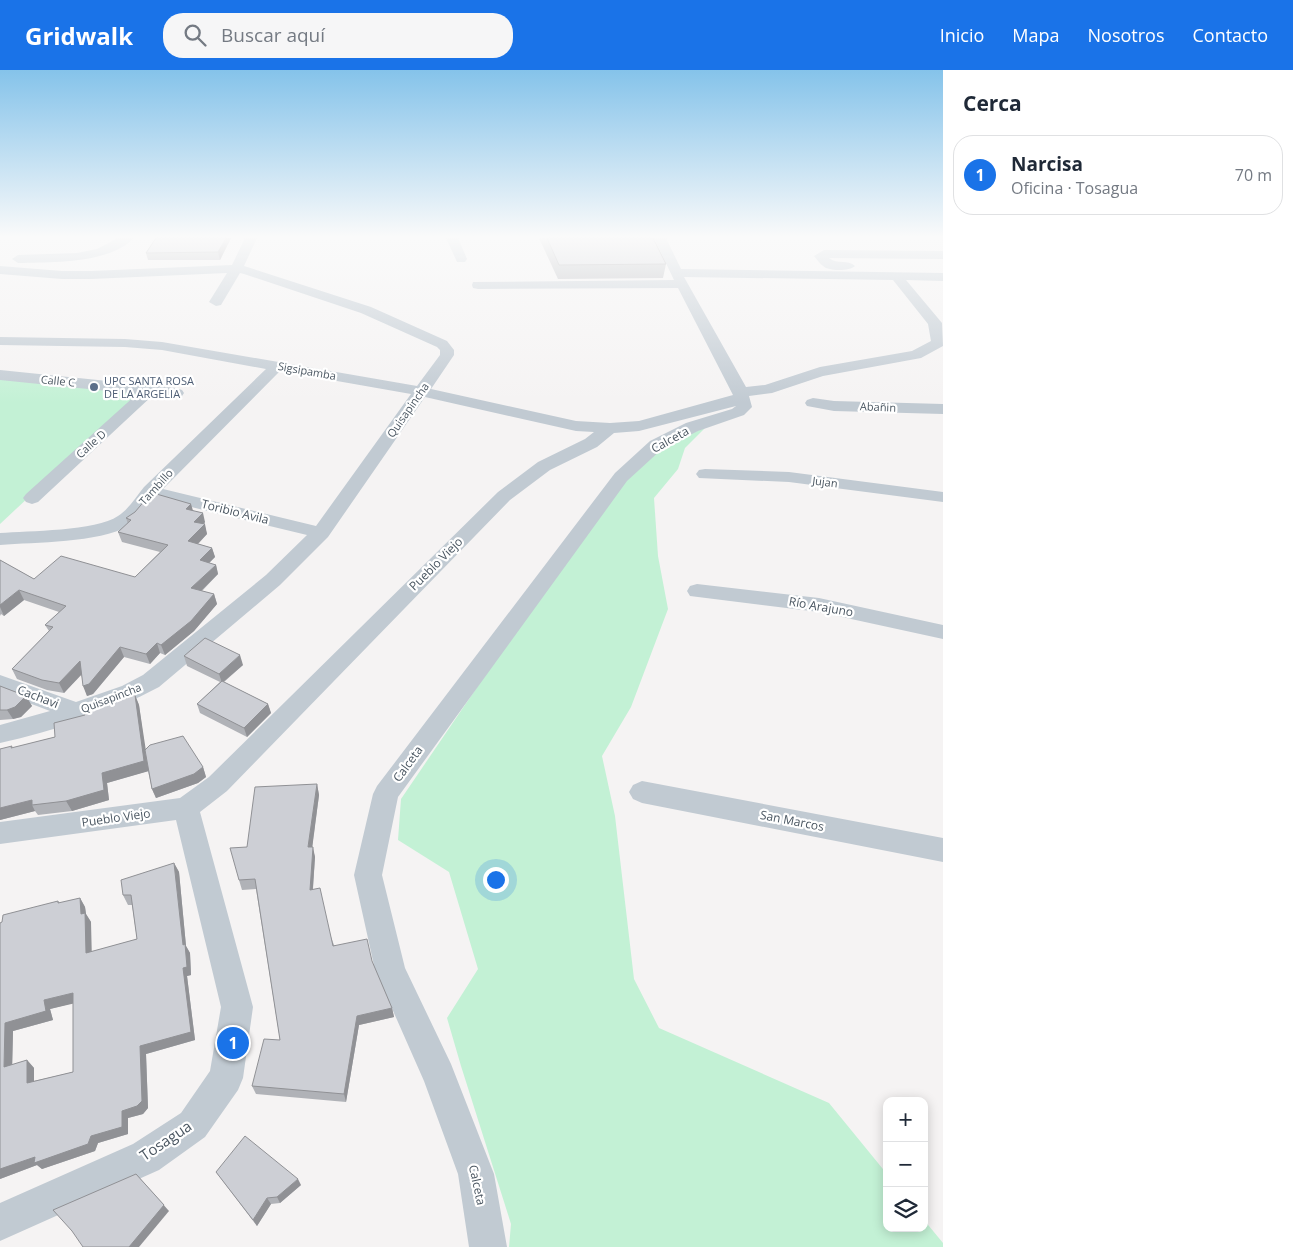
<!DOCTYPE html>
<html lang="es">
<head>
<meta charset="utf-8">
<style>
	:root { --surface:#fff; --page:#f6f6f7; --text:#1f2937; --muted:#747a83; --line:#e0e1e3; --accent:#1a73e8 }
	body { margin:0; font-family:"Open Sans",sans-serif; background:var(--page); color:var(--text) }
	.controls { position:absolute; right:15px; bottom:15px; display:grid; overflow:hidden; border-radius:10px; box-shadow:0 2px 12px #0003 }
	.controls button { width:45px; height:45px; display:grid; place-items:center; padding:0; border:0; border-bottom:1px solid var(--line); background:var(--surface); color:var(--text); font:25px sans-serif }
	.you { position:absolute; left:495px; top:809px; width:18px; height:18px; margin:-12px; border:4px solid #fff; border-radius:50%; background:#1a73e8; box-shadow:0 0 0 8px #1a73e833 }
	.badge { display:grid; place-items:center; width:32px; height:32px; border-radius:50%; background:var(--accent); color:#fff; font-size:16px; font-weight:700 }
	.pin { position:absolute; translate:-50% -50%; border:2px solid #fff; box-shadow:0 1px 5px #0006 }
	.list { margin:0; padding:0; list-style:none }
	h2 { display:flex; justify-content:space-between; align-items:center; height:65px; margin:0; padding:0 20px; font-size:21px }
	h2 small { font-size:16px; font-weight:400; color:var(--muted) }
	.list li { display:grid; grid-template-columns:32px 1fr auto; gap:15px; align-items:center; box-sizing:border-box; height:80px; margin:0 10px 10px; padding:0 10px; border:1px solid var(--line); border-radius:20px }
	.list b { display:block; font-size:19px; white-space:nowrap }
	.list p { margin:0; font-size:16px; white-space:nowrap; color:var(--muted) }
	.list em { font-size:16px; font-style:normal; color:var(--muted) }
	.icon { flex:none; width:28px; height:28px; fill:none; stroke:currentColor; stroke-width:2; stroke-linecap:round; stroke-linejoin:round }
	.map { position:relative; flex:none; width:943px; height:1177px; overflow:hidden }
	header { display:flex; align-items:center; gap:30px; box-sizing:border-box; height:70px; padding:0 25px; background:var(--accent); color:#fff }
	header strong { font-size:24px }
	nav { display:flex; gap:28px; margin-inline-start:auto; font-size:18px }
	.search { width:350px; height:45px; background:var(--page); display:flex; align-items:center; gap:12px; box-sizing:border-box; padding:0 18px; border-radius:20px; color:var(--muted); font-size:19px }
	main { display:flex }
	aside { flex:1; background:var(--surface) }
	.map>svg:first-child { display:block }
</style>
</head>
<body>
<header>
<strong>Gridwalk</strong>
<div class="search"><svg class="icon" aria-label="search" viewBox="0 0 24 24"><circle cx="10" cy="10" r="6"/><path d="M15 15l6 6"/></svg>Buscar aquí</div>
<nav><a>Inicio</a><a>Mapa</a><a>Nosotros</a><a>Contacto</a></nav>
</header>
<main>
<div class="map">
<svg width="943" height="1177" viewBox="0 0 943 1177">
	<rect width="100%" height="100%" fill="#f5f3f3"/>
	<!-- green -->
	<g fill="#c3f1d5">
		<path d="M0,307L140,323L0,454Z"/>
		<path d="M705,358L685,378L678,399L654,428L658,486L668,539L631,637L602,686L615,746L634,909L659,958L829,1033L887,1104V1158H924V1150L943,1173V1177H509L511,1154L461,996L447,948L478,899L449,802L398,770L401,729L607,426L655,377Z"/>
	</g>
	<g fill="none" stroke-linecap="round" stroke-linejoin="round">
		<!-- minor -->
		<g fill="#c1cad2" fill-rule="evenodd">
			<path d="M118,168H134C109,194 52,192 18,193L12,189L18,185L77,183L97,179Z"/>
			<path d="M245,168H257L244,196L371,237L447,271L454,280V285L431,319L576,351L610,353L639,351L733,325L678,218L478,219L473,218L472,215L473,212L674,210L654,168H666L681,199L943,203V211L906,210L942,253L943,276L921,288L823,306L772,323L749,326L752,337L744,345L698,361L662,379L627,411L398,727L382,805L405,898L451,994L494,1104L507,1177H469L458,1104L424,1011L375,900L354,805L373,724L377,716L615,403L650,371L686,353L732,339L736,336L639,361L614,363L597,377L550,400L510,430L227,721L200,742L253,937L243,1008L238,1020L205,1067L159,1100L0,1171V1133L133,1074L181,1043L210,1001L221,937L176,750L0,774V752L180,728L209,707L498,422L538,392L585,369L594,362L576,361L425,327L328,467L280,515L159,617C110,643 54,661 0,673V655L50,641L0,622V605L76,632L122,616L143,605L266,505L307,465L154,428C147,437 140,450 129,456C98,473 36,472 0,475V463C28,461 96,461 118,446C129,439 136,427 144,417L266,299L162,280L125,277L0,275V267L125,269L162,272L417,316L440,285V280L437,277L361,243L244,204L240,203L221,235L216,236L209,232L227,203L91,209H62L0,204V196L62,201H91L232,195ZM684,207L893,210L928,254L931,271L912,281L820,297L765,315L746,317ZM280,301L411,324L316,456L163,419Z"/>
			<path d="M446,168H458L467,189L465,192H457Z"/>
			<path d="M824,180L943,181V189L829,188C837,195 848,189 855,196C850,201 834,201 826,198C822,196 817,190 814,186Z"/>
			<path d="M0,300L176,318L182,320L184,323L182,326L176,328L153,325L38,432L32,434L26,432L23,428L26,424L137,324L0,310Z"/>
			<path d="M813,328L834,331L943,334V344L834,341L807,336L805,333L807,330Z"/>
			<path d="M705,399L789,402L943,422V432L789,412L699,408L696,404L699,400Z"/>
			<path d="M697,514L819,528L943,555V569L819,542L690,526L687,521L690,516Z"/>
			<path d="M642,711L943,768V792L642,733L633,729L629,722L633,715Z"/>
		</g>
	</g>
	<!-- wall -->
	<g fill="#b0b2b7" fill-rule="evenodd">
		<path d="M156,168H231L220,190H148L146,183Z"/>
		<path d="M539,168H653L666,194L663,208L558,209Z"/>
		<path d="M193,440L205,452L204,454L207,464L198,474L212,478L215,487L209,493L216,495L218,504L202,521L214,524L217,534L194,561L165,585L160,583L150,594L124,587L93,624L87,626L81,604L64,623L47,620L17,609L12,599L49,561L45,555L59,542L24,530L4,546L1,544L0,546V490L34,509L135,507L160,482L122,472L118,462L128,454L126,448Z"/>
		<path d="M184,586L243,595L224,612L268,634L271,643L247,667L200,643L197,634L220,612L187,596Z"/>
		<path d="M0,616L26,626L32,636L21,647L13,649L0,650Z"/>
		<path d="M135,625L139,635L145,680L203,697L206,707L198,713L156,728L152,719L148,701L107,713L109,730L72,741L38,745L35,741L0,750V679L13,678L55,667L85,645Z"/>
		<path d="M317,714L319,725L312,777L315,787L313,819L334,875L372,891L392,938L394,947L359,955L346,1032L256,1024L252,1016L280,970L256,819L242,820L239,810L247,777Z"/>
		<path d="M174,793L179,802L186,876L190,883L191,905L187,906L195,970L146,984L148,1038L143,1044L128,1048V1064L98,1073L95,1081L42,1099L37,1095L0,1109V853L58,831L60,833L80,828L85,837L86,844L91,852V882L137,869L132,835H128L123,825ZM73,933V1002L34,1011V998L27,990L12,995L13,961L53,950L50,939Z"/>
		<path d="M216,1102L301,1115L280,1133L271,1134L257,1156Z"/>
	</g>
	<!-- shaded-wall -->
	<g fill="#909195">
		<path d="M226,168H231L220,190L218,182Z"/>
		<path d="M191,434L194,444L186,439Z"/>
		<path d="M203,443L205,452L197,461L194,452Z"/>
		<path d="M205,454L207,464L191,481L188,471Z"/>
		<path d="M212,478L215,487L202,500L200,490Z"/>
		<path d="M216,495L218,504L194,528L191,518Z"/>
		<path d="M19,520L24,530L4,546L0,537V535Z"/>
		<path d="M214,524L217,534L194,561L165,585L161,575Z"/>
		<path d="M157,573L160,583L150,594L146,584Z"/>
		<path d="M120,577L124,587L93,624L87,626L83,616Z"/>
		<path d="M240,585L243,595L222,613L219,604Z"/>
		<path d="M80,591L85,601L64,623L59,613Z"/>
		<path d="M135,625L139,635L149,701L107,713L109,730L72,741L66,731L102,703Z"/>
		<path d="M26,626L32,636L21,647L13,649L7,640Z"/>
		<path d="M268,634L271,643L247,667L244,658Z"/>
		<path d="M203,697L206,707L198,713L156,728L152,719Z"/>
		<path d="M317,714L319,725L311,787L308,777Z"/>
		<path d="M32,730V735L35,741L0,750V738Z"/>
		<path d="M313,777L315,787L312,830L310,820Z"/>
		<path d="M174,793L179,802L186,876L190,883L191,905L187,906L195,970L146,984L148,1038L143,1044L128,1048V1064L98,1073L95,1081L42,1099L37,1095L0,1109V1099L91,1066L122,1041L140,976L183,898V875Z"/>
		<path d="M80,828L85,837L86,844L91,852L92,892L86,883L81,844Z"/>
		<path d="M73,923L80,932L50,939L53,950L13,961L12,1005L4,997L5,953L44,930Z"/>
		<path d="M392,938L394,947L359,955L346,1032L344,1024L357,946Z"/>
		<path d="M27,990L34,998V1021L27,1013Z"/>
		<path d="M136,1104L169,1141L139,1177H129Z"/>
		<path d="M298,1109L301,1115L280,1133L277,1127Z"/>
		<path d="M267,1128L271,1134L257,1156L253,1150Z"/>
	</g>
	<!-- building -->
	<g fill="#cdcfd5" stroke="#909195" fill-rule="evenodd">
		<path d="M156,168H226L218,182L146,183Z"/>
		<path d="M547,168H653L666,194L559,195Z"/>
		<path d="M153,423L191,434L186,439L203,443L194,452L205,454L188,471L212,478L200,490L216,495L191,518L214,524L191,551L161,575L157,573L146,584L120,577L89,614L83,616L80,591L59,613L42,610L12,599L53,557L45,555L66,536L19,520L0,535V490L34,509L61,486L135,507L168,475L118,462L131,450L126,448L135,442L146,429Z"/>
		<path d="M205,568L240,585L219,604L184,586Z"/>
		<path d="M222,611L268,634L244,658L197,634Z"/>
		<path d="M0,616L26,626L15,637L7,640H0Z"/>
		<path d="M135,625L144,691L102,703L104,720L66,731L32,735V730L0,738V679L12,676L11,678L55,667L54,653L85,645V639L96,635Z"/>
		<path d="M183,666L203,697L194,704L152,719L145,680L150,675Z"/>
		<path d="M317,714L308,777H313L310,820L320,818L333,876L367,869L372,891L392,938L357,946L344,1024L252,1016L264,969L280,970L255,809L239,810L230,778L247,777L255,717Z"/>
		<path d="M174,793L183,875L185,874L187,897L183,898L191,962L140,976L142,1031L137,1036L122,1041V1057L91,1066L88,1074L34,1093L35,1087L0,1099V853L2,852L3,845L58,831V833L80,828L81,844L85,843L86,883L137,869L131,825H123L121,810ZM73,923V1002L27,1013V990L4,997L5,953L46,941L44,930Z"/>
		<path d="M245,1066L298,1109L277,1127L267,1128L253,1150L216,1102Z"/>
		<path d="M136,1104L164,1135L129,1177H83L72,1161L53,1140Z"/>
	</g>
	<!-- sky -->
	<linearGradient id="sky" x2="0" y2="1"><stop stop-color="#85c3ea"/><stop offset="0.5" stop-color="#fafafa"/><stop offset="1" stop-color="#fafafa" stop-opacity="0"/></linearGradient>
	<rect width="943" height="333" fill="url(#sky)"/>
	<!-- markers -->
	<circle fill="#5c6f8a" stroke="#fff" stroke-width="2" cx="94" cy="317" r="5"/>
	<g text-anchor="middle" stroke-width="4.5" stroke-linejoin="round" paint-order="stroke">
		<!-- far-street labels -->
		<g font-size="11" fill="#4a5661" stroke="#fff">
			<text transform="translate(307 301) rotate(10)" y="4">Sigsipamba</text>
			<text transform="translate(58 311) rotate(6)" y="4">Calle C</text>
			<text transform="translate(878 337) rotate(2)" y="4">Abañin</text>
			<text transform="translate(408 340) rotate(-55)" y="4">Quisapincha</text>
			<text transform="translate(91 374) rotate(-42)" y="4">Calle D</text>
			<text transform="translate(825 412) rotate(7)" y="4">Jujan</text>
			<text transform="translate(156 417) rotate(-48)" y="4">Tambillo</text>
			<text transform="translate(111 628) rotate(-21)" y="4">Quisapincha</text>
		</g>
		<!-- far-service labels -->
		<g font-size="11" fill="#4e5e75" stroke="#fff" text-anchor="start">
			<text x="104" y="315">UPC SANTA ROSA<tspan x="104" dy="13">DE LA ARGELIA</tspan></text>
		</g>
		<!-- street labels -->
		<g font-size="12" fill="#4a5661" stroke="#fff">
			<text transform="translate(670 370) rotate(-29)" y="4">Calceta</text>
			<text transform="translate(235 442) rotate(14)" y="4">Toribio Avila</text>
			<text transform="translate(436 494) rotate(-45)" y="4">Pueblo Viejo</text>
			<text transform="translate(821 537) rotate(10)" y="4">Río Arajuno</text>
			<text transform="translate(38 627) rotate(21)" y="4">Cachavi</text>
			<text transform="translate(408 694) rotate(-54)" y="4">Calceta</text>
			<text transform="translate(116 748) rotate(-8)" y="4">Pueblo Viejo</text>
			<text transform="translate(792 751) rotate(11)" y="4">San Marcos</text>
			<text transform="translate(477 1115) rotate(78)" y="4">Calceta</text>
		</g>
		<!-- near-street labels -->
		<g font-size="15" fill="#4a5661" stroke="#fff">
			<text transform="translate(166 1071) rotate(-34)" y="5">Tosagua</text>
		</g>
	</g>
</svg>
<div class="controls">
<button>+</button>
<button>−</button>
<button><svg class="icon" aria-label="layers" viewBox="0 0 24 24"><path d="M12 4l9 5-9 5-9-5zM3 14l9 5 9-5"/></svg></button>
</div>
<div class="you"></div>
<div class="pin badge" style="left:233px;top:973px">1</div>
</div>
<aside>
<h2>Cerca<small></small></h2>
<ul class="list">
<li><span class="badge">1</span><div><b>Narcisa</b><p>Oficina · Tosagua</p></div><em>70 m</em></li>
</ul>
</aside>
</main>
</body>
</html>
